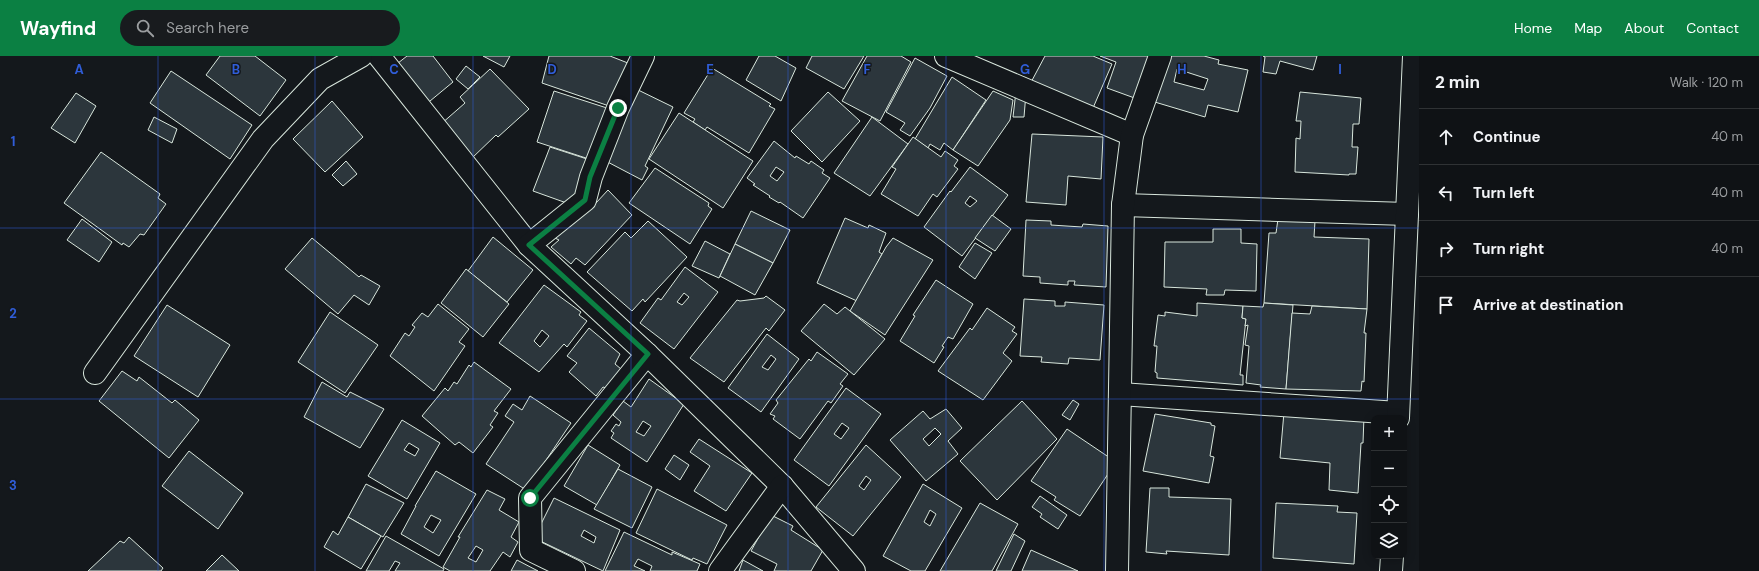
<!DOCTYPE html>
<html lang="en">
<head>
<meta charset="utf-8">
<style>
	:root { --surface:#0f1215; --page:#181b1e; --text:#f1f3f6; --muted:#9b9ea0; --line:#2f3234; --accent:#0b8043 }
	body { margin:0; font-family:"DM Sans",sans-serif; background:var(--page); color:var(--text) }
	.controls { position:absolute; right:12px; bottom:12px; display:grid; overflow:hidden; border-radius:8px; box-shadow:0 2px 10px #0003 }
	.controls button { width:36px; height:36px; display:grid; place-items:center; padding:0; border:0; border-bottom:1px solid var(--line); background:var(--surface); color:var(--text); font:20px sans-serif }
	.stop { position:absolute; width:12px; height:12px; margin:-9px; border:3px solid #0b8043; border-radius:50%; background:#fff }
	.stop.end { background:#0b8043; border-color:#fff; box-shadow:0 1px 4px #0008 }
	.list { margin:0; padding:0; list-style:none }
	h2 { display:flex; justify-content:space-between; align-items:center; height:52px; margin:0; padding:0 16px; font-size:17px }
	h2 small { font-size:13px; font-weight:400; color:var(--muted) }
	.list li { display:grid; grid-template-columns:26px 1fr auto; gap:12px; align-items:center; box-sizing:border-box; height:56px; padding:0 16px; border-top:1px solid var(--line) }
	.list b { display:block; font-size:15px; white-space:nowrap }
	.list em { font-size:13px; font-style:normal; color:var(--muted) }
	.icon { flex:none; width:22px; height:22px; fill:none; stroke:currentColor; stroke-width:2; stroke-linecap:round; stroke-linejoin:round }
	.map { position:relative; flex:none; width:1419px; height:515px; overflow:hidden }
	header { display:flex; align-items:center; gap:24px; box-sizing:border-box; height:56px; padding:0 20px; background:var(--accent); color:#fff }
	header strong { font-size:19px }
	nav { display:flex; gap:22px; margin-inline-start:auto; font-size:14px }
	.search { width:280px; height:36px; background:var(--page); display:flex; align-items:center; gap:10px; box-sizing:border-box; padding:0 14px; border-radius:22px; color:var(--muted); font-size:15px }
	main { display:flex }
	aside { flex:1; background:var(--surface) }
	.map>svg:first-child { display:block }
</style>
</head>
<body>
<header>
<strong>Wayfind</strong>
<div class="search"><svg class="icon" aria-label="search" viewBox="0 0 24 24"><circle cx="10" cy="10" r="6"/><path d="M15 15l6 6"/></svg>Search here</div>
<nav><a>Home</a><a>Map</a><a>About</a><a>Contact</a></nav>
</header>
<main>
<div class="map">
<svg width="1419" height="515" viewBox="0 0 1419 515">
	<rect width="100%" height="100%" fill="#14181c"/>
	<!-- building -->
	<g fill="#2c363c" stroke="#d8e6dc" fill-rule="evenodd">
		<path d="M220,0H255L286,24L260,60L206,19Z"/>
		<path d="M407,0H433L453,26L424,50L393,11Z"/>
		<path d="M483,0H510L504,11Z"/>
		<path d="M549,0H610L633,9L615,52L542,27Z"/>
		<path d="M759,0H775L796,12L781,45L746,24Z"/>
		<path d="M812,0H864L844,33L806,12Z"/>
		<path d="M867,0H901L911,6L880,65L842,45Z"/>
		<path d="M1045,0H1093L1112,8L1093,52L1029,30Z"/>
		<path d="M1100,0H1156L1140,44L1107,32L1116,6Z"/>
		<path d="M1163,0H1204L1219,4L1218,8L1248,14L1238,56L1208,49L1205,61L1148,44ZM1177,13L1208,23L1204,34L1174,26Z"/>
		<path d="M1263,0H1317L1313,14L1280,5L1276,18L1263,16L1265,1Z"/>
		<path d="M915,2L947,20L930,52L910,80L900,74L905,67L886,56Z"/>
		<path d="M466,10L480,21L468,33L456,23Z"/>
		<path d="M712,12L771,48L769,50L775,53L749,97L707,71L705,74L693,66L695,63L684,57Z"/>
		<path d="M490,13L529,53L498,81L496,79L471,103L441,68L465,47L460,41Z"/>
		<path d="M171,15L252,69L230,103L150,47Z"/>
		<path d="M952,21L986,44L953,94L944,87L940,94L930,88L928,92L915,83Z"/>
		<path d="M632,31L673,51L645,110L648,112L642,124L600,102Z"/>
		<path d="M554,35L610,53L592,104L537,86Z"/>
		<path d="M993,35L1013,44L1010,64L978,110L953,94Z"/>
		<path d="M1016,35L1026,37L1024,61H1013Z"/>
		<path d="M828,36L860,65L822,106L791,75Z"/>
		<path d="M1300,36L1361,42L1359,68H1353L1352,91H1358L1356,118H1349V119L1295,116L1296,82L1300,83L1301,65H1296Z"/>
		<path d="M76,37L96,50L75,87L51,72Z"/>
		<path d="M332,45L363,81L325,116L293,83Z"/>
		<path d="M679,57L753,105L723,152L649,103Z"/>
		<path d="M154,61L177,73L172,87L148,74Z"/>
		<path d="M872,61L908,88L870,140L834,117Z"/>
		<path d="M1032,78L1103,81L1101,123L1068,120L1066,149L1026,146Z"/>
		<path d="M913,81L941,101L945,95L958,104L954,110L958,113L937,141L933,138L918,160L881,138L896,113L892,111Z"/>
		<path d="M774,85L795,102L796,100L809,108L811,105L824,114L822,117L830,122L803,162L780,146L779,147L769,141L770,140L753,129L755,128L747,122ZM776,111L784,116L777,125L770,120Z"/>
		<path d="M550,91L590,104L575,150L533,135Z"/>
		<path d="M101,96L160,138L158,142L166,148L144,179L140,178L129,191L123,187L122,189L64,147Z"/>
		<path d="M346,105L357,118L343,130L332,119Z"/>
		<path d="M970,111L1008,139L962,200L924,171L950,135L951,136ZM970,140L977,145L970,151L965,147Z"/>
		<path d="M655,112L709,147L708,150L712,153L690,188L629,147Z"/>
		<path d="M608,134L632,159L585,209L576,202L571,208L551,191L559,184L555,182L591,143L596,147Z"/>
		<path d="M751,155L790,174L773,207L735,188Z"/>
		<path d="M992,159L1011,173L995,195L975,182Z"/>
		<path d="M845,162L868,172L869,169L886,177L879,196L882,198L857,245L817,227Z"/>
		<path d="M82,163L112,186L99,206L67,184Z"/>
		<path d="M1278,163L1315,165L1314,181L1369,183L1367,253L1264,247L1269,177H1276Z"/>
		<path d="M1026,164L1051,165V169L1082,171L1083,168L1108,170L1106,231L1074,229L1075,225H1068V229L1040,227V221L1023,220Z"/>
		<path d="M648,165L687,201L645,246L643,243L632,255L587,216L625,176L631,182Z"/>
		<path d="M1213,173H1241V187L1257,188L1256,235L1225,234L1224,239H1206L1207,233L1164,231L1165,186H1213Z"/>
		<path d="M493,181L533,214L507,246L468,215Z"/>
		<path d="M312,182L359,221L361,219L380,230L369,249L354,239L338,258L285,213Z"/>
		<path d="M893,182L933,204L885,279L850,255L886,191Z"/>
		<path d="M705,185L730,198L719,222L692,210Z"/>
		<path d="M975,187L992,197L975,223L959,211Z"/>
		<path d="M735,188L773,207L755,239L720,220Z"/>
		<path d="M685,211L718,236L674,293L640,267L658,242L661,244ZM684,237L689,241L682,249L677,246Z"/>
		<path d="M466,213L509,248L483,281L441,247Z"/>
		<path d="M936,224L973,248L953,283L948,281L942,290L944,291L934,307L900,285L915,260L913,259Z"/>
		<path d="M544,229L581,256L579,259L587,265L567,291L564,288L539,316L499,287ZM542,274L549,280L540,291L534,285Z"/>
		<path d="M766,240L785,254L769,275L766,272L724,326L690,302L737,244L740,245L764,242Z"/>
		<path d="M1024,243L1055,245V250H1065V246L1104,249L1100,304L1069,302L1068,308L1041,306L1042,301L1020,300Z"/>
		<path d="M1197,247L1243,250L1242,262L1246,263L1240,319H1243V329L1157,322V317L1155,316L1157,290H1154L1158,259L1165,260V256L1197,260Z"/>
		<path d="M1264,247L1293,249L1286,333L1260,331L1261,329L1246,327L1249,290L1245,289L1248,269L1245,270L1246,263L1242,262L1243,250L1263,251Z"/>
		<path d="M438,248L469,273L459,286L465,290L434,335L390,300L405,277L409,280L415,271L412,269L422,257L428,261Z"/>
		<path d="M824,248L837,258L845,251L885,283L854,319L801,275Z"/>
		<path d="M167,249L230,289L198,341L134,300Z"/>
		<path d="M1312,250L1367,253L1364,277H1366L1364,326L1362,325L1361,335L1286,333L1292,257L1310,258Z"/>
		<path d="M987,252L1015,271L1012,275L1017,278L1003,297L1012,305L983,344L938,315L970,272L972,274Z"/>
		<path d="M330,256L378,289L345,337L298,306Z"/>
		<path d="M589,272L620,298L615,308L621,313L606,332L603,331L596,340L569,316L577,307L567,300Z"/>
		<path d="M767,278L799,303L761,356L728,332ZM771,299L776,303L768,314L762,311Z"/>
		<path d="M817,296L848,318L840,328L843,330L831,347L828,345L800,383L773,363L775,360L770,358L778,347L776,344L809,303L811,305Z"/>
		<path d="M474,306L511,333L494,355L498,357L490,369L493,371L473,397L459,386L455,389L422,360L445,332L448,335L454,326L457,328L469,309L471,311Z"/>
		<path d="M122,315L137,325L139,321L172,347L175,344L199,364L169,402L99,345Z"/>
		<path d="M649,323L684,348L647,406L611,382L614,377L611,375L616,368L619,370L621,366L613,359L623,345L631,351ZM643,365L651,370L644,380L636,376Z"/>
		<path d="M322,326L347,341L350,336L384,353L360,392L304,361Z"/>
		<path d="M846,332L881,358L829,430L794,404ZM842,367L849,372L841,383L834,378Z"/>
		<path d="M530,340L571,367L526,434L486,408L514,366L505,360L513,348L522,354Z"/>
		<path d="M1073,344L1079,348L1070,364L1062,359Z"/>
		<path d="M1022,345L1057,383L997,444L960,405Z"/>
		<path d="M946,353L962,372L948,385L958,398L926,425L890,384L923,355L930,363ZM935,372L941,378L929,390L923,383Z"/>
		<path d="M1284,356L1364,360L1363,387H1361L1358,437L1329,434L1330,407L1280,402Z"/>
		<path d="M1155,358L1211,367V369L1215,370L1210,400L1214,401L1209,427L1143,415Z"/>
		<path d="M402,364L440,387L407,443L368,420ZM409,387L419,393L415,400L404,394Z"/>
		<path d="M1067,373L1116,406L1080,460L1054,444L1056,441L1031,425Z"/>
		<path d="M699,383L752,417L726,455L694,435L710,410L690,396Z"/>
		<path d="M588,389L620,409L597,449L564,430Z"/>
		<path d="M866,389L901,421L853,480L816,451ZM866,420L871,424L864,434L859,430Z"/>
		<path d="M189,395L243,437L218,473L162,430Z"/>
		<path d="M674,399L689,409L680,424L665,413Z"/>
		<path d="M618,413L652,431L632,472L594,453Z"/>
		<path d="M436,415L476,438L439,500L401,478L416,450H415ZM431,459L441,464L433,477L424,471Z"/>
		<path d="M366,428L404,447L383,481L348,461Z"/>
		<path d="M923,428L962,452L925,515H911L883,500ZM930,454L936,458L930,470L924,466Z"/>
		<path d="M1150,432H1169V441L1231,443L1229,499L1166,495L1167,498L1146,496Z"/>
		<path d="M657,433L727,469L707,508L693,502L692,504L636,477Z"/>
		<path d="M487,434L505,443L499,454L519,466L511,481L518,486L510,501L503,496L490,515H450L443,511L460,481H458ZM476,490L483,494L476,506L468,502Z"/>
		<path d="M1040,440L1067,459L1058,473L1040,461L1042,458L1032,451Z"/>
		<path d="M554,442L620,474L603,515L534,482ZM584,474L596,481L594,487L581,480Z"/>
		<path d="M980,447L1018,468L992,515H940Z"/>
		<path d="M1276,447L1338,450L1337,456L1357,457L1354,508L1273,502Z"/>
		<path d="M771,459L793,470L791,474L823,494L811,515H774L777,508L751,495Z"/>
		<path d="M348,461L381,480L361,513L324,491L333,475L338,479Z"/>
		<path d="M624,476L672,499V496L700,508L697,515H650L652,510L638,503L634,510L645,515H605Z"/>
		<path d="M1014,478L1025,485L1011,515H996Z"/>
		<path d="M386,480L444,513L443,515H395L400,507L395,505L389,515H366Z"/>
		<path d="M129,481L163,512L161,515H88L120,485L124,487Z"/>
		<path d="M1031,494L1078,515H1022Z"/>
		<path d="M222,499L239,515H206Z"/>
		<path d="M517,504L538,515H511Z"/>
		<path d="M743,504L763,515H739Z"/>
	</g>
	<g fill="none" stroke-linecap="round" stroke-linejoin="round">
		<defs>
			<g id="street">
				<path d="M379,0L529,189"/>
				<path d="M643,0L618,52L591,121L585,144L529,189L647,298L782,430L854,515"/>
				<path d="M946,0L1132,79"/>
				<path d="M1123,149L1407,158"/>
				<path d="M95,317L263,83L320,23L361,0"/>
				<path d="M1120,338L1398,357"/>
				<path d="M574,515L531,494L530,442L647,298"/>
				<path d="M720,515L782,430"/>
				<path d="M1117,515L1123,149L1132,79L1160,0"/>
			</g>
			<g id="secondary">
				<path d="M1398,362L1414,0"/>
				<path d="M1391,515L1392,500"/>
			</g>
		</defs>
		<!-- street casing -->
		<use href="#street" stroke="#d8e6dc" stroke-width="24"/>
		<!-- secondary casing -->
		<use href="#secondary" stroke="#d8e6dc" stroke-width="24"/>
		<!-- street -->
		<use href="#street" stroke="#14181c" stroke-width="22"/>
		<!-- secondary -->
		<use href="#secondary" stroke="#14181c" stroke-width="22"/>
	</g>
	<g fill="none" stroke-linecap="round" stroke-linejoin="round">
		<!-- route -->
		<path stroke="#0b8043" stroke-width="5" d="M530,442L648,298L529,189L585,144L590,121L618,52"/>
	</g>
	<!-- grid -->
	<path fill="none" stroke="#305dd8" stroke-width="1" stroke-opacity="0.55" d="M158,0V515M315,0V515M473,0V515M631,0V515M788,0V515M946,0V515M1104,0V515M1261,0V515M0,172H1419M0,343H1419"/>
	<g font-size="13" text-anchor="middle" font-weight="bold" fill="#305dd8" stroke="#14181c" stroke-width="3" stroke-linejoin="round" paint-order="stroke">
		<text x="79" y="18">A</text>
		<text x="236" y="18">B</text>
		<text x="394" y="18">C</text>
		<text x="552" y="18">D</text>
		<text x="710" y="18">E</text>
		<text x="867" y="18">F</text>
		<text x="1025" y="18">G</text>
		<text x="1182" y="18">H</text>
		<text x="1340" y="18">I</text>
		<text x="13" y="90">1</text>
		<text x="13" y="262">2</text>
		<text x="13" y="434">3</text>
	</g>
</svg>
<div class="controls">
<button>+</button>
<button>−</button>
<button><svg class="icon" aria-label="locate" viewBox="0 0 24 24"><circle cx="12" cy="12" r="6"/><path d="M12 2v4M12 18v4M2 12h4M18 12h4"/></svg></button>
<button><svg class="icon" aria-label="layers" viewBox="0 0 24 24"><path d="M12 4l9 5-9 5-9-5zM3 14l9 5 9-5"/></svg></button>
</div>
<div class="stop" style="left:530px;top:442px"></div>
<div class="stop end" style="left:618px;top:52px"></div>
</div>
<aside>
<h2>2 min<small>Walk · 120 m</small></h2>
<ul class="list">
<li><svg class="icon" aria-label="ahead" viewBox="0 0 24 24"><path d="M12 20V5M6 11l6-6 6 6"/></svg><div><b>Continue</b></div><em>40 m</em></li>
<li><svg class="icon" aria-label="left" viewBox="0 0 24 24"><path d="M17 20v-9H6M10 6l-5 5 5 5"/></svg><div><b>Turn left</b></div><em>40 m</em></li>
<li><svg class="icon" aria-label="right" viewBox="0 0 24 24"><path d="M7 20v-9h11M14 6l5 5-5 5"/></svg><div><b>Turn right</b></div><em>40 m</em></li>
<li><svg class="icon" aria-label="arrive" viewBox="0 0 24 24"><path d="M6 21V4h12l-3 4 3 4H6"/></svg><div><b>Arrive at destination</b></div></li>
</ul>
</aside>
</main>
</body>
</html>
